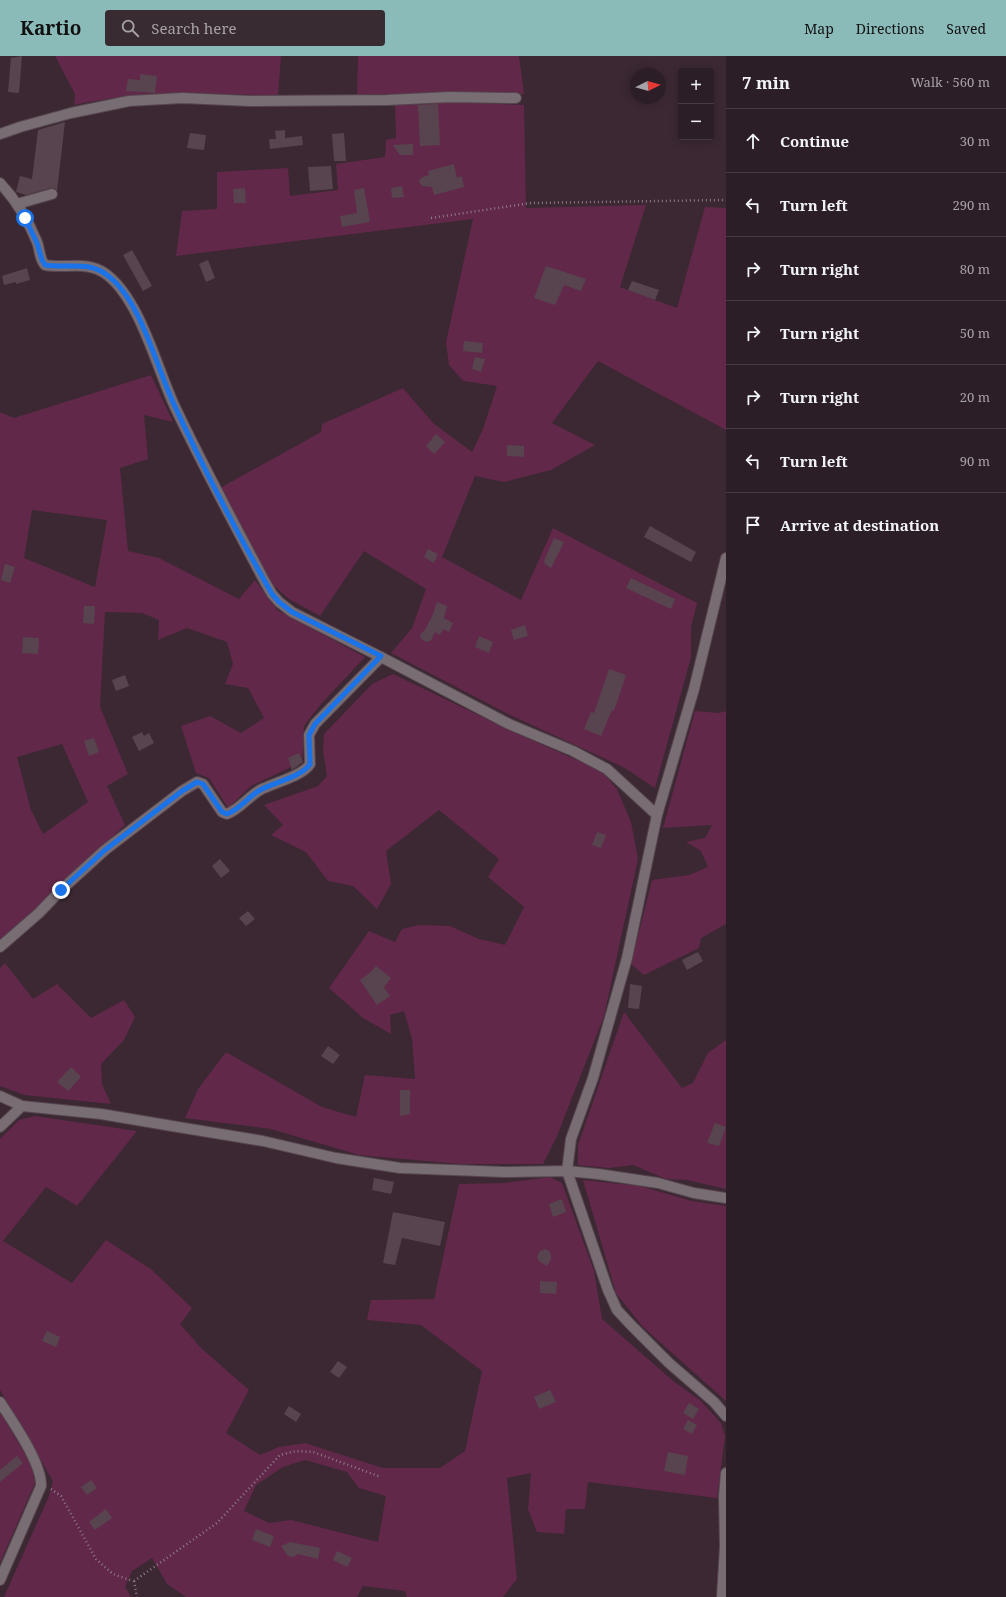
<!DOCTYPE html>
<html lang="en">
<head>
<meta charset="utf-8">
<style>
	:root { --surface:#2c1e26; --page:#382b32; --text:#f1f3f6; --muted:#a6a2a7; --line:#483c43; --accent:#8bbbb9 }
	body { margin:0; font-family:"Noto Serif",serif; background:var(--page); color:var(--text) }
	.controls { position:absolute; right:12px; top:12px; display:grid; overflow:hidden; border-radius:4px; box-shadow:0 2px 10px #0003 }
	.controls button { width:36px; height:36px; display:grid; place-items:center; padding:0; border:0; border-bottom:1px solid var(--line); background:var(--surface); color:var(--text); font:20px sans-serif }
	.compass { position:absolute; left:630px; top:12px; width:36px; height:36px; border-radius:50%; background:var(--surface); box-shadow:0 2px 10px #0003; rotate:85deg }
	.stop { position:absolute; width:12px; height:12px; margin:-9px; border:3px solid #1a73e8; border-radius:50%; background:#fff }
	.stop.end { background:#1a73e8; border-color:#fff; box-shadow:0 1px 4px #0008 }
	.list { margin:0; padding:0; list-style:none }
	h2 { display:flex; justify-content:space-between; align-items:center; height:52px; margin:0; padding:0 16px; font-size:17px }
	h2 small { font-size:13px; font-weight:400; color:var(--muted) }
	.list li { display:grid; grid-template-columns:26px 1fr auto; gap:12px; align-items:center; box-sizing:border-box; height:64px; padding:0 16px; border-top:1px solid var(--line) }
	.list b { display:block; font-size:15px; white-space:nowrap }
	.list em { font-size:13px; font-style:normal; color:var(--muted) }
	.icon { flex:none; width:22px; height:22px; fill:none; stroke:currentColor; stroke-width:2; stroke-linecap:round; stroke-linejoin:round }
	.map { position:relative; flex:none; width:726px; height:1541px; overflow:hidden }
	header { display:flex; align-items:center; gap:24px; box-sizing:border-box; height:56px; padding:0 20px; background:var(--accent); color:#111 }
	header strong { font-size:19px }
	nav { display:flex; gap:22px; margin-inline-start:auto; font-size:14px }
	.search { width:280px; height:36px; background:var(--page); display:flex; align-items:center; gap:10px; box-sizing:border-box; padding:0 14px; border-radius:4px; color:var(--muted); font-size:15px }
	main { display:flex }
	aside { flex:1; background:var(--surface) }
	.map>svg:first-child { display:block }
</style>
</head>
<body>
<header>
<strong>Kartio</strong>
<div class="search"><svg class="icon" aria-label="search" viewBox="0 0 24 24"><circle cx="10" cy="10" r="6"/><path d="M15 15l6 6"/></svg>Search here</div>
<nav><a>Map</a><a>Directions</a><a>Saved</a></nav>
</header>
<main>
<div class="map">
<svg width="726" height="1541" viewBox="0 0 726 1541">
	<rect width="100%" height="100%" fill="#3b2832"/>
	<!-- green -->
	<g fill="#612849" fill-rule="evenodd">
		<path d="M55,0H281L278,40C210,37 141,34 74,49L75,38Z"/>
		<path d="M358,0H519L524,38L467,36L357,39Z"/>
		<path d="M456,46L524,49L526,152L646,149L620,231L677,252L705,151L726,152V374L598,305L552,367L595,389L551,414L504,426L475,420L442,501L521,544L553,472L697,547L691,571V601L655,732L623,711L506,657L391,597L412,572L426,533L364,495L320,560L289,543L273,529L220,432L321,376L322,368L403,332L433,367L472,396L483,373L497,330L463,325L449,309L446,286L473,163L176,200L182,155L217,153V116L288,112L290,140L338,134L336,108L385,101L386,84L396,82L395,48Z"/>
		<path d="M151,319L173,366L144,359L148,403L120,412L128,495L159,502L239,543L255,524L277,554L365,601L321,648L304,670L302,706L251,730L228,752L209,722L196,717L181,670L210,660L241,677L264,662L248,632L225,628L233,608L227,586L187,572L158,584L159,564L142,557L105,556L100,651L128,718L107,730L125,769L36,854L0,885V356L14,362ZM32,454L107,464L95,531L24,502ZM62,688L88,746L43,778L31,754L17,701Z"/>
		<path d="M393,618L518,678L588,709L604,718L617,733L631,766L638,803L604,960L557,1080L543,1108H460L359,1099L271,1073L185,1062L198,1033L226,996L322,1051L356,1061L365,1019L415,1023L412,983L404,955L390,959L391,978L363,962L329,932L369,875L395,886L402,873L419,869L450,870L479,883L505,889L524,851L488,821L499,803L439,754L386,795L391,828L377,853L353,830L328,825L306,796L271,779L283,769L264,749L318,730L327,720L323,695L324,678L372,628Z"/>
		<path d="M695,655L719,657L726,655V868L701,882L699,892L644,919L631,908L652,824L689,819L708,811L701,795L686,786L705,782L712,769L663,772Z"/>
		<path d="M5,907L33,943L57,928L91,962L124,944L135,961L124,984L101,1008L102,1028L111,1048L24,1039L0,1030V912Z"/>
		<path d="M624,956L682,1032L693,1027L708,997L726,984V1133L687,1124L666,1123L633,1109L609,1112L578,1109V1089Z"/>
		<path d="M35,1060L137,1075L77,1150L46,1131L3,1185L72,1227L106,1184L152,1214L192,1252L180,1268L201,1292L249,1334L226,1377L260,1399L279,1391L305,1387L383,1412H440L465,1395L482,1315L421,1269L367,1264L371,1244L434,1243L459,1128L505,1127L550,1121L562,1127L594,1215L602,1263L672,1324L701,1345L721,1367L725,1380L717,1442L588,1426L585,1453H566L564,1478L537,1476L528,1453L531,1417L507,1422L517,1523L503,1541H407L405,1535L363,1530L357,1541H186L167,1528L152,1502L132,1515L125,1531L131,1541H4L49,1440L53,1425L0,1334V1083L19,1064ZM305,1404L347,1416L359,1432L386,1440L378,1486L291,1464L269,1467L244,1455L256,1429L283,1411Z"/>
		<path d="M583,1124L640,1130L692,1145L726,1150V1345L643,1271L616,1237Z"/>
		<path d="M0,1356L31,1408L35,1427L0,1507Z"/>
	</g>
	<!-- building -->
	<g fill="#58444e">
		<path d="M22,0L19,37L8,36L11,2Z"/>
		<path d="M140,18L157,20L155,37L126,35L128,23L140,24Z"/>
		<path d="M438,48L440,89L420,90L418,49Z"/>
		<path d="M65,66L57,135L54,132H51L26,139L16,136L20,120L32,123L38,74Z"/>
		<path d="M285,74V82L302,80L303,89L270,93L269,83H276L275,75Z"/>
		<path d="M190,77L206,79L204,94L187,92Z"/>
		<path d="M344,77L346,105H334L332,78Z"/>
		<path d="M413,88V99H400L393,89Z"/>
		<path d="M454,108L457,122L462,120L464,131L434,139L432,131L422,130L419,126L421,122L429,119L428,115Z"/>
		<path d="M331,110L333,133L310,135L308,111Z"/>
		<path d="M402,130L404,141L392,142L391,132Z"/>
		<path d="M245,132L246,147H234L233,133Z"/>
		<path d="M364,132L370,166L342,171L340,160L357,157L354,134Z"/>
		<path d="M132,194L152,230L143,235L123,199Z"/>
		<path d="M208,204L215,222L206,226L199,208Z"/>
		<path d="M546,210L586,223L581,235L564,229L555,249L534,242Z"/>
		<path d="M27,212L30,224L16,228V226L4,229L2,220Z"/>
		<path d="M632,225L659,234L655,244L628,234Z"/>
		<path d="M464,285L483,287L482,297L463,295Z"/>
		<path d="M475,301L485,303L481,316L472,313Z"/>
		<path d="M436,378L445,386L434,398L426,390Z"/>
		<path d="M507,389L524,390V401L507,400Z"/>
		<path d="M650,470L696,496L691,506L644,481Z"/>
		<path d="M554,482L564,486L551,512L545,508L544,505Z"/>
		<path d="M428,493L438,498L434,507L424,501Z"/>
		<path d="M5,508L15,511L10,527L1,524Z"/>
		<path d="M631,522L675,543L671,553L626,532Z"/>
		<path d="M437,546L447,550L444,562L453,567L449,576L443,573L440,579L435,576L431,584L428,586L424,585L420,581L421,577L425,574L433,558Z"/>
		<path d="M84,550H95L94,568L83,567Z"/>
		<path d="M525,569L528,580L514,584L511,574Z"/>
		<path d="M479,580L493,586L489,597L475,591Z"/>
		<path d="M23,581L39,582L38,598L22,597Z"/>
		<path d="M609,613L626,619L614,655L612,654L601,680L584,673L591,656L594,657Z"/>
		<path d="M125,619L129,630L116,635L112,624Z"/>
		<path d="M142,676L144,680L149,677L154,687L139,695L132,681Z"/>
		<path d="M94,682L99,696L89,700L84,685Z"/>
		<path d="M299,697L303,706L292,714L288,702Z"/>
		<path d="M597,776L606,779L601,792L592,789Z"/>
		<path d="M220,803L230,815L221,822L212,810Z"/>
		<path d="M248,855L255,863L246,870L239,862Z"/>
		<path d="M698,896L703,905L687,914L682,904Z"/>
		<path d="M376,910L391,922L384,931L390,940L377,949L360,924L370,917Z"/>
		<path d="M630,928L642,930L639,953L628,952Z"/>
		<path d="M328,990L340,999L333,1008L321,1000Z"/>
		<path d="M71,1011L81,1021L68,1035L57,1026Z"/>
		<path d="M400,1034H410V1058L400,1060Z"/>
		<path d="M715,1067L726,1071L719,1090L707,1087Z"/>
		<path d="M374,1122L394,1126L391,1138L372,1134Z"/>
		<path d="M562,1143L566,1156L553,1161L549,1148Z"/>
		<path d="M393,1156L445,1166L440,1190L402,1182L395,1209L383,1207Z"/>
		<path d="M545,1193L549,1195L551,1199V1203L547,1210L539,1205L537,1201L540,1195Z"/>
		<path d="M540,1225L557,1226L556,1238L540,1237Z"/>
		<path d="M47,1275L60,1281L56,1291L42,1285Z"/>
		<path d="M338,1305L347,1311L339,1322L330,1316Z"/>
		<path d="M550,1334L556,1346L539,1353L534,1341Z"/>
		<path d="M689,1347L699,1353L693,1363L683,1357Z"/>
		<path d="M289,1350L301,1358L296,1366L284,1358Z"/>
		<path d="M688,1364L697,1369L692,1378L683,1373Z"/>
		<path d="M668,1396L688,1400L685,1419L664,1415Z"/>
		<path d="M17,1400L23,1407L0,1426V1414Z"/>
		<path d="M91,1424L97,1432L87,1439L81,1431Z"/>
		<path d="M106,1453L112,1462L95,1474L89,1466Z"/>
		<path d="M256,1473L274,1480L270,1491L252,1484Z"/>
		<path d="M290,1486L320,1492L318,1503L298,1498L293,1501L288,1500L281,1490Z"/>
		<path d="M337,1495L352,1502L347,1511L333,1504Z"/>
	</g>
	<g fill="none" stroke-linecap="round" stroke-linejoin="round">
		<defs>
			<g id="minor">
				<path d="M0,78L20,71L71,57L129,45L182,42L250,45L387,44L450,41L516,42"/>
				<path d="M0,127C16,144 28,164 37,186C40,193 39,203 45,209C66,213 87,204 106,218C140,243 157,313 175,351C203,410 234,468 265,526L272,538L279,546L292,556L381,601L509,668L573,695L607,713L657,759"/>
				<path d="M17,148L52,138"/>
				<path d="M726,502L694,633L657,759L627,902L593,1022L571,1083L567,1115L608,1234L617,1254L631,1269L669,1307L714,1346L726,1360"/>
				<path d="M0,891L39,857L61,834L105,794L182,735L197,726L203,728L222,756L227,758C240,753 248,741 260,734C273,727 303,720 310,708L309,679L315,668L381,601"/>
				<path d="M0,1040L22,1050"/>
				<path d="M0,1071L22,1050L101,1058L178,1071L263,1085L336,1102L400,1112L504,1116L567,1115L598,1118L658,1127L694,1137L726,1142"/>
				<path d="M0,1346C12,1365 42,1407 41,1430L0,1524"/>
				<path d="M722,1541L725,1490L724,1440L726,1417"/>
			</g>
		</defs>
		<!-- minor casing -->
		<use href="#minor" stroke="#56444e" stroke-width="12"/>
		<!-- path -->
		<g stroke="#8d7d85" stroke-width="2.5" stroke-dasharray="1 3" stroke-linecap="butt">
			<path d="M431,162L531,147L726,144"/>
			<path d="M51,1433L61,1440L96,1503L113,1518L133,1525"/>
			<path d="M134,1525L217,1467L280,1399L296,1395L313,1396L381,1421"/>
			<path d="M134,1525L137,1541"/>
		</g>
		<!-- minor -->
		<use href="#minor" stroke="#776d72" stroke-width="10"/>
	</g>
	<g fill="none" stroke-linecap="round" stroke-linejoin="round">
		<!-- route -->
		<path stroke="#1a73e8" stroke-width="5" d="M25,162L37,187L42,204L45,209C66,213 88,204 107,219C140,243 155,306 172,344C202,410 236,475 272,538L279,546L292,556L381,600L315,668L309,679L310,708C303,720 273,727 260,734C248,741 240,753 227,758L222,756L203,728L197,726L182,735L105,794L61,834"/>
	</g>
</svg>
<div class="controls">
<button>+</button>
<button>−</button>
</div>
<svg class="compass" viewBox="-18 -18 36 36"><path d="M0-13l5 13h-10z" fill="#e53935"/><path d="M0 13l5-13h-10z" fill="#a6a2a7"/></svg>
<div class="stop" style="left:25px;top:162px"></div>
<div class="stop end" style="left:61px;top:834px"></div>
</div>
<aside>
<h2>7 min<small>Walk · 560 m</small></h2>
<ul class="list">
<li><svg class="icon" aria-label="ahead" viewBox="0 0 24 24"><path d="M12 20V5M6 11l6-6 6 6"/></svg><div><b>Continue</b></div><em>30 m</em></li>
<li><svg class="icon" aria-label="left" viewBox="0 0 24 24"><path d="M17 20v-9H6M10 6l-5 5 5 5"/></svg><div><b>Turn left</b></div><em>290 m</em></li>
<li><svg class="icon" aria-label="right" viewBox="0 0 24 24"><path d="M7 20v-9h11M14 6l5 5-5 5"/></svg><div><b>Turn right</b></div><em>80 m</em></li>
<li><svg class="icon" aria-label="right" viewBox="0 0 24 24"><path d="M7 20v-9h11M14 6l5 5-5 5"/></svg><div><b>Turn right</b></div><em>50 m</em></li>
<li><svg class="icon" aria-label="right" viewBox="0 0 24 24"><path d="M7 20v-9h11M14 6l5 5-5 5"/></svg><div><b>Turn right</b></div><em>20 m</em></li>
<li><svg class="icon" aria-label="left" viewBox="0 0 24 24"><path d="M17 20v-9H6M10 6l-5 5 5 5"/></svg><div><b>Turn left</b></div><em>90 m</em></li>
<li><svg class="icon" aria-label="arrive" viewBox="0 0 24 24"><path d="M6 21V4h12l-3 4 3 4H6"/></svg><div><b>Arrive at destination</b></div></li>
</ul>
</aside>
</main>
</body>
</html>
